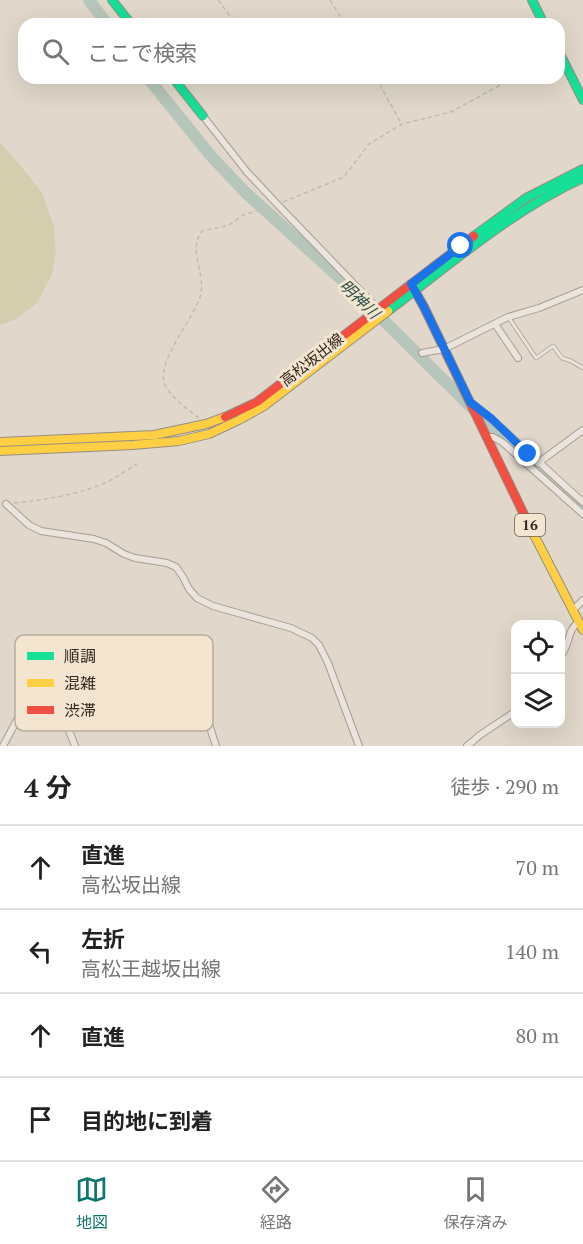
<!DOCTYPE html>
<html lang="ja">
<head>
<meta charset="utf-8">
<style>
	:root { --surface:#fff; --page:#f6f6f6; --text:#222; --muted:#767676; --line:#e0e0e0; --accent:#0f766e }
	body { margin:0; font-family:"PT Serif","Noto Sans JP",serif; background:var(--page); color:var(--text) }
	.controls { position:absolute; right:18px; bottom:18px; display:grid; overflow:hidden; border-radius:12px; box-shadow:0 6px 24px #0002 }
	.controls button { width:54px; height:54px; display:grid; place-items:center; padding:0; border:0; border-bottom:2px solid var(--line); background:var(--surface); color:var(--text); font:30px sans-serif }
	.stop { position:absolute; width:18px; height:18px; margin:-14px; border:4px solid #1a73e8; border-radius:50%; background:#fff }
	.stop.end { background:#1a73e8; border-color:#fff; box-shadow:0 2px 6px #0008 }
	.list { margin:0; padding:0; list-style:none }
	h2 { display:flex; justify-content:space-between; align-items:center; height:78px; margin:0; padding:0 24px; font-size:26px }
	h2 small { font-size:20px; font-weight:400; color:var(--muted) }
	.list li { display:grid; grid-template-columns:39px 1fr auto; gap:18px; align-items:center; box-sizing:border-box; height:84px; padding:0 24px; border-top:2px solid var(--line) }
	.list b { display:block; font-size:22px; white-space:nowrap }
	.list p { margin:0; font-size:20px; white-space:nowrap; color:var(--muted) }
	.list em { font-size:20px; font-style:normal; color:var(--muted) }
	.icon { flex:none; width:33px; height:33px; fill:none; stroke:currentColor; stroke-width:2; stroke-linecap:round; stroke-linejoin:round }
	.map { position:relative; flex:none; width:583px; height:746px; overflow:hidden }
	.search { position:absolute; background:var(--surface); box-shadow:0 6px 24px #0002; left:18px; right:18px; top:18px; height:66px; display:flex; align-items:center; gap:15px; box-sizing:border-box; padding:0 21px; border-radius:18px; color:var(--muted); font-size:22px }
	.sheet { height:414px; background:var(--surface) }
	nav { display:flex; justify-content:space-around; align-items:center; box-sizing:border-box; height:84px; border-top:2px solid var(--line); background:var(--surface); font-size:16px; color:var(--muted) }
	nav a { display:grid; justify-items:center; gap:3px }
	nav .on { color:var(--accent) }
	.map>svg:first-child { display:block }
</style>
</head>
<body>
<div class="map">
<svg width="583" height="746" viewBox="0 0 583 746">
	<rect width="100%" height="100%" fill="#e1d8cb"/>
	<!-- green -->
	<path fill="#d3cfae" d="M0,142L21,166L42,193L54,227L56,251L52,274L38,302L16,319L0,325Z"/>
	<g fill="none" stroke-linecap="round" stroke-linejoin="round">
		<!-- river -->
		<g stroke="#b6c6ba" stroke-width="12">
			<path d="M89,0L107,24"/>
			<path d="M148,78L211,156L245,192L351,288L491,427L583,509"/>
		</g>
		<defs>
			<path id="lane" d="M509,318L536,358L553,346L562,358L571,361L583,368"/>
			<g id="street">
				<path d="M203,116L247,172L277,204L380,311"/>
				<path d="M495,324L518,358"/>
				<path d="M422,353L444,349L508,317L539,308L583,290"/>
				<path d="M473,404C511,434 546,470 583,502"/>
				<path d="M487,437H493L502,442L583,514"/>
				<path d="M538,463L583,430"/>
				<path d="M6,504L29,525L41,531L94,539L106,543L124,554L135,558L167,563L176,567L183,577L189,589L197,598L213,606L291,628L312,638L319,645L328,663L359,746"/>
				<path d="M573,610L583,600"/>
				<path d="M560,656C571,646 566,630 579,622"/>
				<path d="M200,696L216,746"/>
				<path d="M3,746C10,734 23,705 34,697C54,683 70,734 75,746"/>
				<path d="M467,746L480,735L516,711"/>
			</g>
			<g id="fast">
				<path d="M112,0L131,24"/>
				<path d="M532,0L544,24"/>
				<path d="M559,52L583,100"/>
				<path d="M173,78L203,116"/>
				<path d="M474,236L526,198L583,169"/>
				<path d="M388,311C451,264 511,211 583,178"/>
			</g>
			<g id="slow">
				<path d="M0,442L154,435L206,424L225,417"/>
				<path d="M0,451L133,445L179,441L209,434L239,420L264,406L388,311"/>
				<path d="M531,529L583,630"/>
			</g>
			<g id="jam">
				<path d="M411,284L424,307L531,529"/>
				<path d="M225,417L257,402L474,236"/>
			</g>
		</defs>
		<!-- lane casing -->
		<use href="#lane" stroke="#a69d94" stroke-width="4.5"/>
		<!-- street casing -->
		<use href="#street" stroke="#a69d94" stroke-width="8"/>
		<!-- fast casing -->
		<use href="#fast" stroke="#968d84" stroke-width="10"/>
		<!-- slow casing -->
		<use href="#slow" stroke="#968d84" stroke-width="10"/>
		<!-- jam casing -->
		<use href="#jam" stroke="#968d84" stroke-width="10"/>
		<!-- path -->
		<g stroke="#c2bbb3" stroke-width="1.5" stroke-dasharray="4.5 3" stroke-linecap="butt">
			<path d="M218,0L236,24"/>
			<path d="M330,0L345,24"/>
			<path d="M376,78L401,123"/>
			<path d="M283,202L344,177L369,144L402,124L451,112L513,78"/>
			<path d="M199,418C188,410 167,394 164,382C158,360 193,319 200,297C207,273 187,252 202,231L226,226L234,222L243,215L270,207"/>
			<path d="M14,503C45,500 75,495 105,483C116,478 127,470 137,464"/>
		</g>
		<!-- lane -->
		<use href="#lane" stroke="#eae4dc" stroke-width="3"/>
		<!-- street -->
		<use href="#street" stroke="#eae4dc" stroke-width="6"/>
		<!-- fast -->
		<use href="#fast" stroke="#16e098" stroke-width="8"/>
		<!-- slow -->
		<use href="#slow" stroke="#ffcf43" stroke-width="8"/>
		<!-- jam -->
		<use href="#jam" stroke="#f24e42" stroke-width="8"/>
	</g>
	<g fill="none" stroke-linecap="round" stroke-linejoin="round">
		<!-- route -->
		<path stroke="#1a73e8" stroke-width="8" d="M461,246L411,284L424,307L470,402L492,419L528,454"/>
	</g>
	<g text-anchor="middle" stroke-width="6" stroke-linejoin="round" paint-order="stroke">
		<!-- shield labels -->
		<rect fill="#f3e5d0" stroke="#6d5f53" stroke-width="1.5" x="515" y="514" width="30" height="22" rx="4.5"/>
		<g font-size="14" font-weight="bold" fill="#34261d">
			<text x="530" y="530">16</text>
		</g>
		<!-- street labels -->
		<g font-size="15" fill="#34261d" stroke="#f3e5d0">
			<text transform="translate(312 360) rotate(-38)" y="5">高松坂出線</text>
		</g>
		<!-- water labels -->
		<g font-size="16" font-style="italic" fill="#2d534d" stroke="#f3e5d0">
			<text transform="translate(360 299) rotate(44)" y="6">明神川</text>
		</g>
	</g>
	<!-- legend -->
	<rect x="15" y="635" width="198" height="96" rx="9" fill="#f3e5d0" stroke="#baac9a" stroke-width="1.5"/>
	<rect x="27" y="652" width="27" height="8" fill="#16e098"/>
	<rect x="27" y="679" width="27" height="8" fill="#ffcf43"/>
	<rect x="27" y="706" width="27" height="8" fill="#f24e42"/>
	<g font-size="16" fill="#34261d">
		<text x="64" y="662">順調</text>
		<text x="64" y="689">混雑</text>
		<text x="64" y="716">渋滞</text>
	</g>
</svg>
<div class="controls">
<button><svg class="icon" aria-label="locate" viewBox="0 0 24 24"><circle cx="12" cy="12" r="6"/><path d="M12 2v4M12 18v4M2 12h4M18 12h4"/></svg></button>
<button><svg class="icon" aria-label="layers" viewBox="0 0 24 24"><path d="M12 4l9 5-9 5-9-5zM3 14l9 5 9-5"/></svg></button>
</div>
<div class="stop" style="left:461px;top:246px"></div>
<div class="stop end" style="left:528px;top:454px"></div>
<div class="search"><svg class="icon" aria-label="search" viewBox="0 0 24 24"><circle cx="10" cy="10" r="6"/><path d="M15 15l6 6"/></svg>ここで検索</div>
</div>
<section class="sheet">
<h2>4 分<small>徒歩 · 290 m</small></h2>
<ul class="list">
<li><svg class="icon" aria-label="ahead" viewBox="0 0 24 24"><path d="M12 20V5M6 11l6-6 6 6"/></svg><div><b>直進</b><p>高松坂出線</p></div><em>70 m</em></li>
<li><svg class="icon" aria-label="left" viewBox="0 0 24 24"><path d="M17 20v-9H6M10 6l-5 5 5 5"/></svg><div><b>左折</b><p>高松王越坂出線</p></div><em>140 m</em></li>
<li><svg class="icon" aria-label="ahead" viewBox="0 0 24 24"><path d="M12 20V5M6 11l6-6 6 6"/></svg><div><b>直進</b></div><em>80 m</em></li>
<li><svg class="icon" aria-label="arrive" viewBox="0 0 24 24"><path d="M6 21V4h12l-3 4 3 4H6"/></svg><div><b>目的地に到着</b></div></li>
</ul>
</section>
<nav>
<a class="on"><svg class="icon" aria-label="map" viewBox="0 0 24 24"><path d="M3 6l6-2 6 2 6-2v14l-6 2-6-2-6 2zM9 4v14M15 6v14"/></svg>地図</a>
<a><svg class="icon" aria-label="directions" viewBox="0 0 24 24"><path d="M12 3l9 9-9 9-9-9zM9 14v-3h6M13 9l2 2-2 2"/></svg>経路</a>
<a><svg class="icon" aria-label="saved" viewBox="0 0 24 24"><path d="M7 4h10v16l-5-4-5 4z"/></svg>保存済み</a>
</nav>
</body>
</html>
